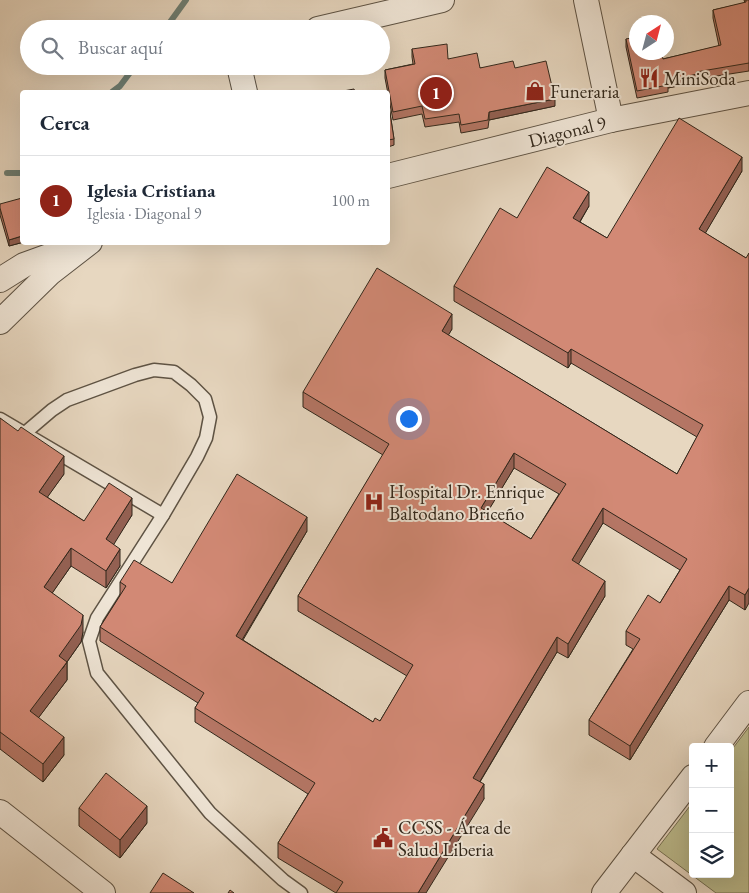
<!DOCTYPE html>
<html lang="es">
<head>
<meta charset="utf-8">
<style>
	:root { --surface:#fff; --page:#f2f2f3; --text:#1f2937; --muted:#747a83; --line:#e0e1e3; --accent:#8f2418 }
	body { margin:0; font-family:"EB Garamond",serif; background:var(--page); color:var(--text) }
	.controls { position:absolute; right:15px; bottom:15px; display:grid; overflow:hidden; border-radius:5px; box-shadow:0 5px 20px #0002 }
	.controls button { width:45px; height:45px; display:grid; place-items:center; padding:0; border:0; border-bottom:1px solid var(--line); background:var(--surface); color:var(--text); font:25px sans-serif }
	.compass { position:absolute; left:629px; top:15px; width:45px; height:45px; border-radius:50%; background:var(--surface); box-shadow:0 5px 20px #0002; rotate:36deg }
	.you { position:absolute; left:408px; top:418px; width:18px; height:18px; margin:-12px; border:4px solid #fff; border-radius:50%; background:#1a73e8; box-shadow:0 0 0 8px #1a73e833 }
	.badge { display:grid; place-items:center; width:32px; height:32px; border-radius:50%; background:var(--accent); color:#fff; font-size:16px; font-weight:700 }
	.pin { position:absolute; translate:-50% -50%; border:2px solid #fff; box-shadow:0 1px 5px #0006 }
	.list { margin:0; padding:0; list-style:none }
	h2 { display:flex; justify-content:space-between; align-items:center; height:65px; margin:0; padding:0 20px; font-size:21px }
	h2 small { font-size:16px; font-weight:400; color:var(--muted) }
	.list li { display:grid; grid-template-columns:32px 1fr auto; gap:15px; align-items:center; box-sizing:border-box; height:90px; padding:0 20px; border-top:1px solid var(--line) }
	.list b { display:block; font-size:19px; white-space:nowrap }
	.list p { margin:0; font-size:16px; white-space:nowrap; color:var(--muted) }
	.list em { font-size:16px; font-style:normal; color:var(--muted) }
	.icon { flex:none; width:28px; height:28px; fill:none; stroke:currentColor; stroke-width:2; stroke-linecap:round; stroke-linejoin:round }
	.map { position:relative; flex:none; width:749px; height:893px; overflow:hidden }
	.search { position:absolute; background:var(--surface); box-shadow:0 5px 20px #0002; left:20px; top:20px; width:370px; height:55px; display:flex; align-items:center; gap:12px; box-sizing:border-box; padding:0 18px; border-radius:28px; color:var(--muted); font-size:19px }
	.panel { position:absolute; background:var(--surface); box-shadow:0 5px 20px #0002; left:20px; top:90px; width:370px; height:155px; border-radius:5px }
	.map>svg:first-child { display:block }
</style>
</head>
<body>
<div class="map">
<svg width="749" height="893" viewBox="0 0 749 893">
	<rect width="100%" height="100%" fill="#e7d7c0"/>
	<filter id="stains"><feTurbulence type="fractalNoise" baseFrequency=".004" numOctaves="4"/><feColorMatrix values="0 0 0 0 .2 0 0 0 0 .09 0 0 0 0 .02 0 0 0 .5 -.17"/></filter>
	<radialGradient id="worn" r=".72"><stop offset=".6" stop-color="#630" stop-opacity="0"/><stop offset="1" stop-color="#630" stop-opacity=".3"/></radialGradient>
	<!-- green -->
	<path fill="#bcbc8e" stroke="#767254" d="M749,727V893H716L657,849L693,802V874H730V752Z"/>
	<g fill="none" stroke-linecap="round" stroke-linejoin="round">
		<!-- stream -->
		<g stroke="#6e7f74" stroke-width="6">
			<path d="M165,29L186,0"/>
			<path d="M112,92L120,86L135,66"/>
			<path d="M7,173H22"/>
		</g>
		<defs>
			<g id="lane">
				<path d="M0,419L163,515"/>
				<path d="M25,433L52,410L67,400L135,375L154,370L174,372L191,385L205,399L210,417L206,438L197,457L163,515L97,618L89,641L97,673L210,813L283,880L301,893"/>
			</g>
			<g id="street">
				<path d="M586,0L611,120"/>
				<path d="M318,29L442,0"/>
				<path d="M239,66L245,92"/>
				<path d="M388,176L611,120L749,93"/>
				<path d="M0,280L24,265L71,248"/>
				<path d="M0,322L50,273L90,242"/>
				<path d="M716,747L749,703"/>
				<path d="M0,812L103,893"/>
				<path d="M633,855L684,893"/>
				<path d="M604,893L693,777"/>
			</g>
		</defs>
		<!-- lane casing -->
		<use href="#lane" stroke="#5e5344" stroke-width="15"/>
		<!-- street casing -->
		<use href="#street" stroke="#5e5344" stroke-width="26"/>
		<!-- lane -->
		<use href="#lane" stroke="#efe5d6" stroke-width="12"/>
		<!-- street -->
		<use href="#street" stroke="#efe5d6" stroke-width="24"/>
	</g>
	<!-- wall -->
	<g fill="#b57665" stroke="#31271b" fill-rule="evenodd">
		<path d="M744,0H749V71L697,79V82L668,88V92L637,98L626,47V39L663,59L719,46L713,18V10L745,3Z"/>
		<path d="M412,49L448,59L480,68H515L555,106L489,120L488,128L461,133L459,122L425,127L422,114L393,120L385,78V70L413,64L412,57Z"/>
		<path d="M388,100L394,139V145L388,147Z"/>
		<path d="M742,171L705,233L746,258L745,610L729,600L630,760L589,735V720L633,649L626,645V631L660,603L680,570L603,523L578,564L605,596L568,658L557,652L480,782L484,799L336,893L278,858V843L308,794L195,722V708L198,703L100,641V627L120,596V582L172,583L307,531L243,640L373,722L380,721L407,676L298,611V596L383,455L303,407V392L452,329L448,335L677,474L697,437L571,363L568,368L454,301V286L517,218L589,206L580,222L607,238ZM514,468L559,494L531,539L487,512Z"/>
		<path d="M0,204L22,242H24L9,246L0,215Z"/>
		<path d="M0,418L64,474L47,497L84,521L132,515L113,544L120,566L106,588L71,566L52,593L83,632L81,642L67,662V680L38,718L64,755L43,782L0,749Z"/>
		<path d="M79,808L147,823L120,858L79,826Z"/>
	</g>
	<!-- shaded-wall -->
	<g fill="#936052" stroke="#31271b">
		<path d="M697,74V82L668,88V81Z"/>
		<path d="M555,99V106L489,120V112Z"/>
		<path d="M742,157V171L699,244V229Z"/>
		<path d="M589,192V206L573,233V218Z"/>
		<path d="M22,236V242H24L9,246V240Z"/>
		<path d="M452,314V329L442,346V331Z"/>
		<path d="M571,349V363L568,368V353Z"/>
		<path d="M514,453V468L481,523V508Z"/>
		<path d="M64,456V474L39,509V492Z"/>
		<path d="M132,498V515L106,557V539Z"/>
		<path d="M603,508V523L572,575V560Z"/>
		<path d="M307,517V531L236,650V636Z"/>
		<path d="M71,548V566L44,605V587Z"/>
		<path d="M120,549V566L106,588V571Z"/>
		<path d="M605,581V596L568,658V644Z"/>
		<path d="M729,586V600L630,760V746Z"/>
		<path d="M749,588V603L745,610V595Z"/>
		<path d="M83,615V632L81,642L62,669L67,662V680L30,729V711L59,656Z"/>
		<path d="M557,637V652L473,793V778Z"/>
		<path d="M64,737V755L43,782V764Z"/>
		<path d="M484,784V799L426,893H418Z"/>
		<path d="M147,806V823L120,858V840Z"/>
	</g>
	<!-- building -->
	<g fill="#d28975" stroke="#31271b" fill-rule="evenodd">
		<path d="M746,0H749V63L696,72L697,74L668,81V85L637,91L626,39L636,37V52H661L663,59L721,45L713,10L746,2Z"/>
		<path d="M447,44L448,59L477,53L480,68L513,61L515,68L546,61L555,99L489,112L488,120L461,125L459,114L425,119L422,106L393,112L385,70L415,64L412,49Z"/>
		<path d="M354,89L355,92H338Z"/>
		<path d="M388,100L394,139L388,140Z"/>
		<path d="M679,118L742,157L699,229L746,258L749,253V588L745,595L729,586L630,746L589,720L640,639L626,631L648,595L660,603L687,559L603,508L572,560L605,581L568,644L557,637L473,778L484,784L418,893H336L343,882L278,843L315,783L195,708L204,693L100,627L126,586L120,582L134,560L172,583L237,474L307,517L236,636L373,722L375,718L380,721L413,665L298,596L389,444L303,392L377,268L452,314L442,331L677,474L703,425L571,349L568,353L454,286L500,208L517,218L547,167L589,192L573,218L607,238ZM514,453L566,484L531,539L481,508Z"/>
		<path d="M22,198V236L9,240L0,208V204Z"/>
		<path d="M0,418L18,431L21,427L64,456L39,492L84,521L109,483L132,498L106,539L120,549L106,571L71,548L44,587L83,615L81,625L59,656L67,662L30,711L64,737L43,764L0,732Z"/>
		<path d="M106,773L147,806L120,840L79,808Z"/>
		<path d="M163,873L194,893H150Z"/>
		<path d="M230,890L234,893H228Z"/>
	</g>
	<!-- icons -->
	<defs>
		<symbol id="restaurant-bare" viewBox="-9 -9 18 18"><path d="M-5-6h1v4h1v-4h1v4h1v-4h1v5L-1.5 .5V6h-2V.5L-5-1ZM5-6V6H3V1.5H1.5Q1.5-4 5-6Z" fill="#8f2418" stroke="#efe5d6" stroke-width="2.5" paint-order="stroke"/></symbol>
		<symbol id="shop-bare" viewBox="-9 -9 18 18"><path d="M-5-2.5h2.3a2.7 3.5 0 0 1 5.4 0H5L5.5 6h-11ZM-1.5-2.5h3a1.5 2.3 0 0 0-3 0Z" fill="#8f2418" stroke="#efe5d6" stroke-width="2.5" paint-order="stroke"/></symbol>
		<symbol id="hospital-bare" viewBox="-9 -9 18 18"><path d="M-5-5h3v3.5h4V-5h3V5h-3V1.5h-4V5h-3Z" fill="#8f2418" stroke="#efe5d6" stroke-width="2.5" paint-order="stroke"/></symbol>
		<symbol id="civic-bare" viewBox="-9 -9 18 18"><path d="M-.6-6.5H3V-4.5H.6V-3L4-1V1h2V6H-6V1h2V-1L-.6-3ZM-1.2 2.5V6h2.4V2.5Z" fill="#8f2418" stroke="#efe5d6" stroke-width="2.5" paint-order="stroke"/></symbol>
	</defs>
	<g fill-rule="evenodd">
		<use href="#restaurant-bare" x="635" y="64" width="28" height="28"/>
		<use href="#shop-bare" x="521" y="77" width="28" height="28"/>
		<use href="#hospital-bare" x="360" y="488" width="28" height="28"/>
		<use href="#civic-bare" x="369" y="824" width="28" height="28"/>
	</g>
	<g text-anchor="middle" stroke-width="4" stroke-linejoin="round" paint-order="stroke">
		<!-- poi labels -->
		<g font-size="19" fill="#31271b" stroke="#efe5d6" text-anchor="start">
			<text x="664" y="85">MiniSoda</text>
			<text x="550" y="98">Funeraria</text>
			<text x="389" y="498">Hospital Dr. Enrique<tspan x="389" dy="22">Baltodano Briceño</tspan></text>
			<text x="398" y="834">CCSS - Área de<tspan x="398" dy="22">Salud Liberia</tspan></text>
		</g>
		<!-- street labels -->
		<g font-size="19" fill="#31271b" stroke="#efe5d6">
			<text transform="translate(567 131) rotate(-14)" y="7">Diagonal 9</text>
		</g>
	</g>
	<rect width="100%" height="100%" filter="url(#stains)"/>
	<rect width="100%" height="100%" fill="url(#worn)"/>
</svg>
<div class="controls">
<button>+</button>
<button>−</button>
<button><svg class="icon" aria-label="layers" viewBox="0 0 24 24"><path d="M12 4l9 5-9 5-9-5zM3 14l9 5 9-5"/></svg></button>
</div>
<svg class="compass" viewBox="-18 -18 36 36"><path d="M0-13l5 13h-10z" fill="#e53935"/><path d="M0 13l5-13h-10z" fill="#747a83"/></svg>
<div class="you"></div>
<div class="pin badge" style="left:436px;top:93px">1</div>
<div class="search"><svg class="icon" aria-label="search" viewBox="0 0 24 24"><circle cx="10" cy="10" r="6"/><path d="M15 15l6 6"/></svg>Buscar aquí</div>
<section class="panel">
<h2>Cerca<small></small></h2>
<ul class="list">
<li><span class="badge">1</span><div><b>Iglesia Cristiana</b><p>Iglesia · Diagonal 9</p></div><em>100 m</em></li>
</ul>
</section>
</div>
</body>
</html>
